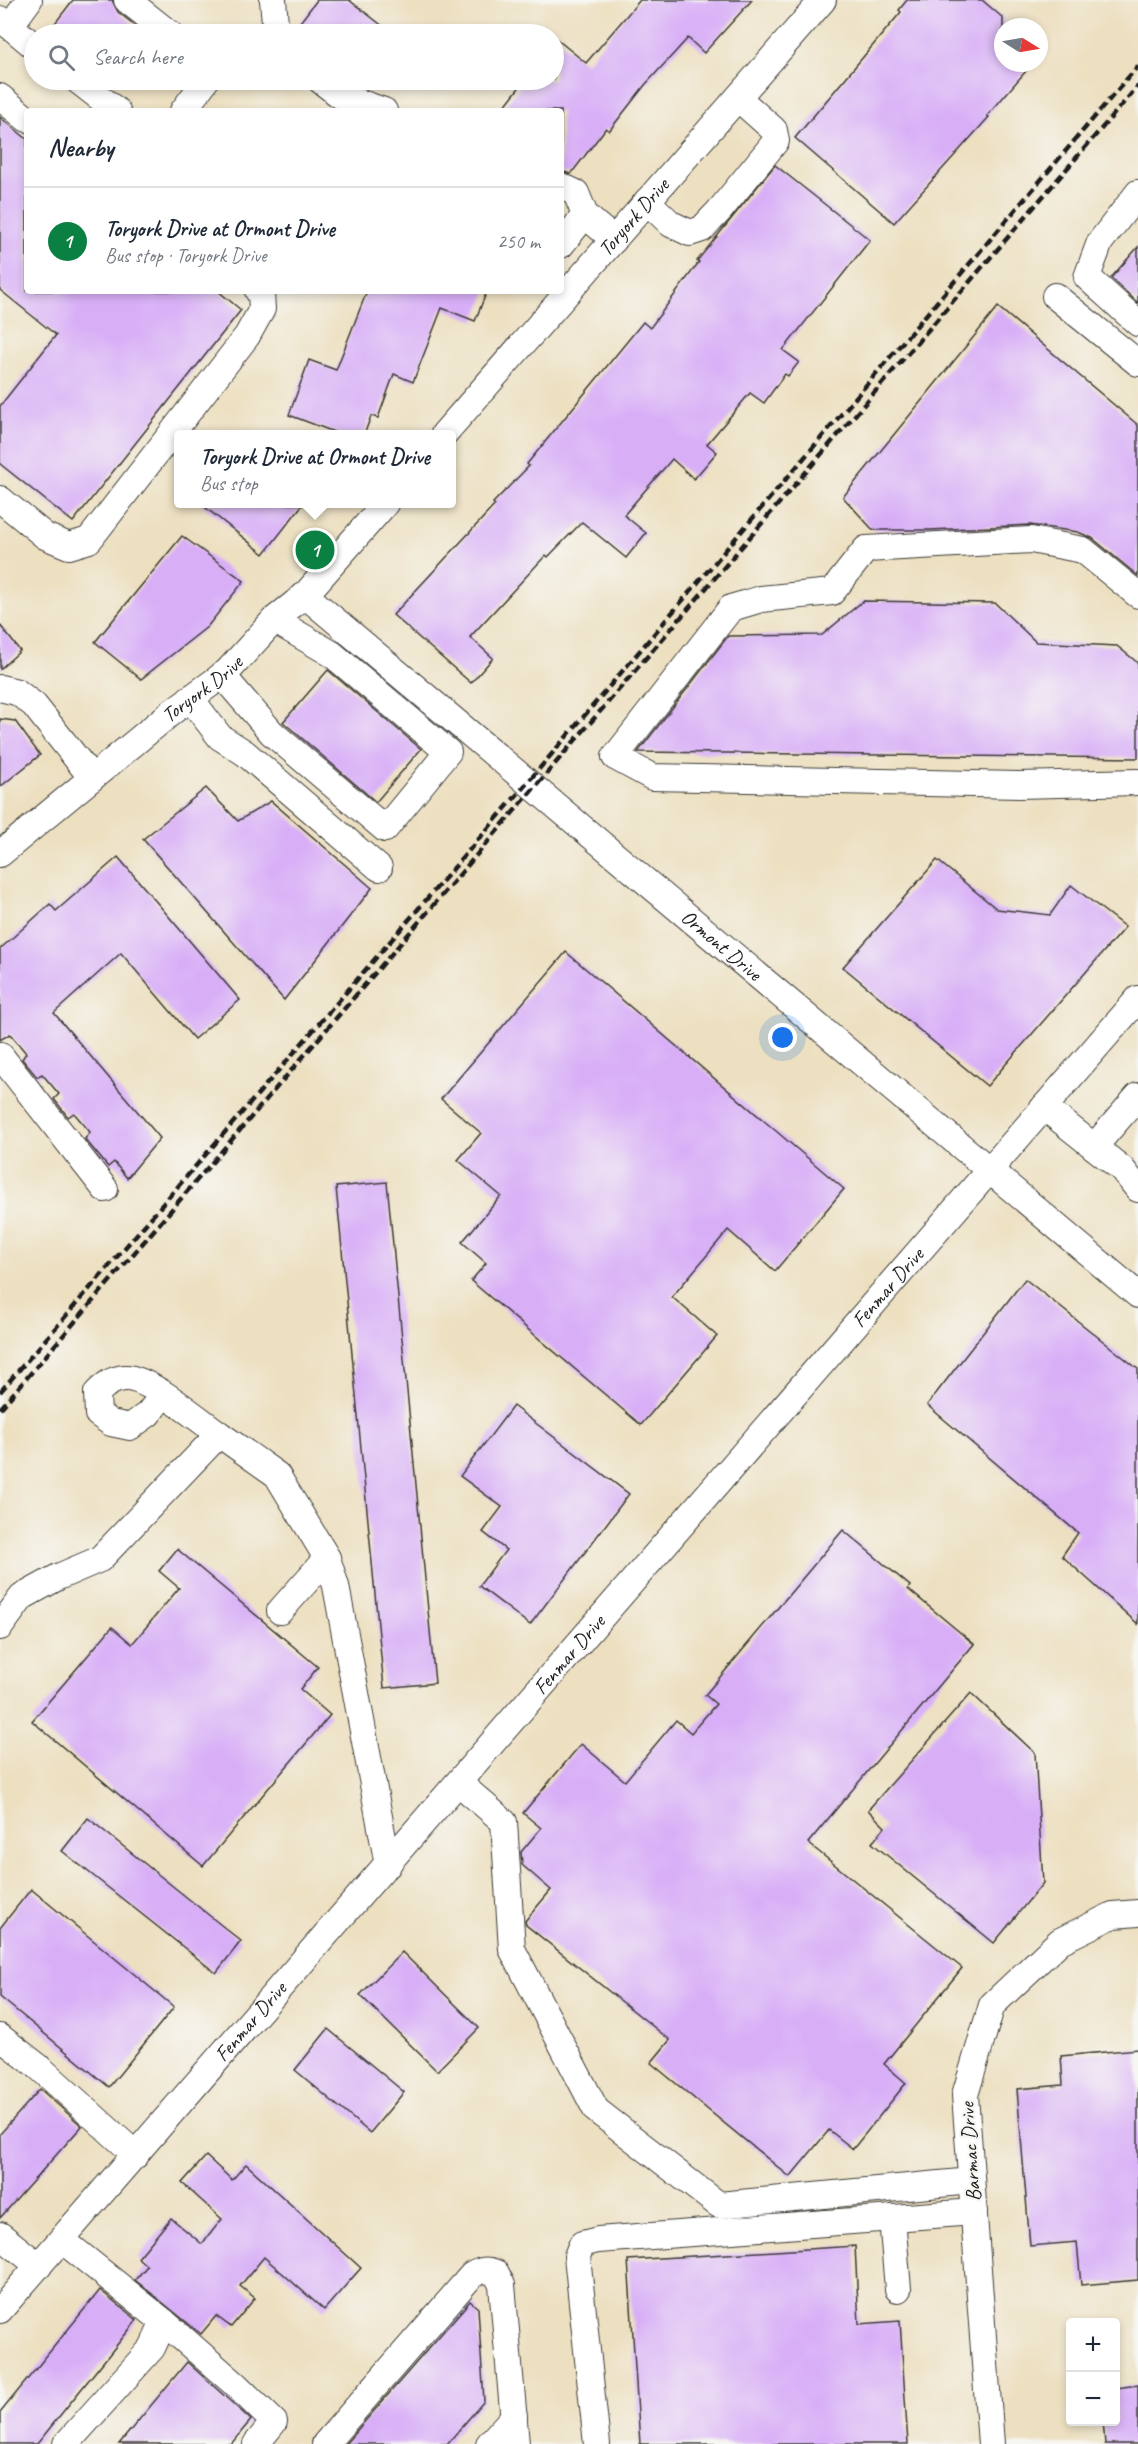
<!DOCTYPE html>
<html lang="en">
<head>
<meta charset="utf-8">
<style>
	:root { --surface:#fff; --page:#f2f2f3; --text:#1f2937; --muted:#747a83; --line:#e0e1e3; --accent:#0b8043 }
	body { margin:0; font-family:Caveat,sans-serif; background:var(--page); color:var(--text) }
	.controls { position:absolute; right:18px; bottom:18px; display:grid; overflow:hidden; border-radius:6px; box-shadow:0 3px 9px #0003 }
	.controls button { width:54px; height:54px; display:grid; place-items:center; padding:0; border:0; border-bottom:2px solid var(--line); background:var(--surface); color:var(--text); font:30px sans-serif }
	.compass { position:absolute; left:994px; top:18px; width:54px; height:54px; border-radius:50%; background:var(--surface); box-shadow:0 3px 9px #0003; rotate:101deg }
	.you { position:absolute; left:783px; top:1038px; width:21px; height:21px; margin:-15px; border:4px solid #fff; border-radius:50%; background:#1a73e8; box-shadow:0 0 0 9px #1a73e833 }
	.badge { display:grid; place-items:center; width:39px; height:39px; border-radius:50%; background:var(--accent); color:#fff; font-size:20px; font-weight:700 }
	.pin { position:absolute; translate:-50% -50%; border:3px solid #fff; box-shadow:0 2px 6px #0006 }
	.popup { position:absolute; left:174px; top:430px; width:282px; height:78px; box-sizing:border-box; display:grid; place-content:center; border-radius:6px; background:var(--surface); filter:drop-shadow(0 2px 4px #0005); font-size:20px; white-space:nowrap; color:var(--muted) }
	.popup b { font-size:22px; color:var(--text) }
	.popup::after { content:''; position:absolute; left:50%; top:100%; margin-left:-12px; border:12px solid transparent; border-top-color:var(--surface) }
	.list { margin:0; padding:0; list-style:none }
	h2 { display:flex; justify-content:space-between; align-items:center; height:78px; margin:0; padding:0 24px; font-size:26px }
	h2 small { font-size:20px; font-weight:400; color:var(--muted) }
	.list li { display:grid; grid-template-columns:39px 1fr auto; gap:18px; align-items:center; box-sizing:border-box; height:108px; padding:0 24px; border-top:2px solid var(--line) }
	.list b { display:block; font-size:22px; white-space:nowrap }
	.list p { margin:0; font-size:20px; white-space:nowrap; color:var(--muted) }
	.list em { font-size:20px; font-style:normal; color:var(--muted) }
	.icon { flex:none; width:33px; height:33px; fill:none; stroke:currentColor; stroke-width:2; stroke-linecap:round; stroke-linejoin:round }
	.map { position:relative; flex:none; width:1138px; height:2444px; overflow:hidden }
	.search { position:absolute; background:var(--surface); box-shadow:0 3px 9px #0003; left:24px; top:24px; width:540px; height:66px; display:flex; align-items:center; gap:15px; box-sizing:border-box; padding:0 21px; border-radius:33px; color:var(--muted); font-size:22px }
	.panel { position:absolute; background:var(--surface); box-shadow:0 3px 9px #0003; left:24px; top:108px; width:540px; height:186px; border-radius:6px }
	.map>svg:first-child { display:block }
</style>
</head>
<body>
<div class="map">
<svg width="1138" height="2444" viewBox="0 0 1138 2444">
	<rect width="100%" height="100%" fill="#f6f6f2"/>
	<filter id="ink" filterUnits="userSpaceOnUse"><feTurbulence type="fractalNoise" baseFrequency=".0167" numOctaves="2"/><feDisplacementMap in="SourceGraphic" scale="12" xChannelSelector="R" yChannelSelector="G"/><feConvolveMatrix kernelMatrix="1 2 1 2 8 2 1 2 1" color-interpolation-filters="sRGB"/></filter>
	<filter id="wash" filterUnits="userSpaceOnUse"><feTurbulence type="fractalNoise" baseFrequency=".008" numOctaves="4" result="noise"/><feDisplacementMap in="SourceGraphic" scale="24" xChannelSelector="R" yChannelSelector="G"/><feGaussianBlur stdDeviation="1.35" result="paint"/><feColorMatrix in="noise" values="0 0 0 0 0 0 0 0 0 0 0 0 0 0 0 0 0 1.4 0 .05"/><feComposite in="paint" operator="in"/></filter>
	<g filter="url(#wash)">
		<rect width="100%" height="100%" fill="#ede0c1"/>
		<g id="blocks">
			<!-- building -->
			<g fill="#d8aff7">
				<path d="M73,0H112L118,12L146,34H61L52,27Z"/>
				<path d="M317,0H349L393,34H291Z"/>
				<path d="M640,0H752L704,53L688,38L645,85L609,131L606,128L571,174L561,171V111H501L525,80H554V37L586,63Z"/>
				<path d="M907,0H982L1003,18V63H1033L987,116L989,117L894,223L795,138L901,12L899,10Z"/>
				<path d="M0,117L27,139V291H218L241,310L73,522L0,464V406L56,335L0,290Z"/>
				<path d="M775,165L870,240L783,350L799,362L788,376L785,374L764,403L750,393L707,444L717,452L694,479L672,459L624,515L646,533L626,558L582,522L548,557L546,555L470,637L493,658L471,683L393,615L495,505L493,503L529,466L527,464L643,322L650,328L699,262L697,261Z"/>
				<path d="M1138,247V303L1111,278Z"/>
				<path d="M367,291H487L475,321L442,308L413,382L394,374L378,418L371,416L364,435H342L289,415L309,360L336,370Z"/>
				<path d="M998,307L1138,425V576L1092,538L1078,532L1030,525L930,530H873L843,497Z"/>
				<path d="M201,504H303L264,554Z"/>
				<path d="M182,536L244,581L207,627L141,679L95,642Z"/>
				<path d="M863,601L995,603L1036,642L1117,646L1138,663V758L638,752L728,636L822,635Z"/>
				<path d="M0,625L20,651L0,669Z"/>
				<path d="M328,670L421,749L376,802L283,722Z"/>
				<path d="M0,719L15,721L40,755L0,787Z"/>
				<path d="M206,788L238,821L271,801L372,888L284,1000L143,839Z"/>
				<path d="M118,857L240,1000L194,1039L121,953L54,1013L160,1138L127,1178L114,1162L108,1167L85,1139L90,1132L74,1113L68,1117L54,1099L59,1094L42,1074L37,1077L22,1059L26,1053L10,1034L0,1040V949L50,904L56,911Z"/>
				<path d="M937,860L997,909L1050,915L1071,885L1125,927L987,1086L843,967Z"/>
				<path d="M566,952L844,1189L775,1271L728,1230L672,1297L717,1336L641,1425L471,1281L486,1263L462,1242L501,1196L458,1160L481,1133L441,1099Z"/>
				<path d="M387,1182L435,1683L384,1688L336,1187Z"/>
				<path d="M1025,1279L1138,1369V1624L1062,1556L1078,1533L927,1405Z"/>
				<path d="M513,1406L629,1494L530,1625L479,1586L506,1550L483,1532L502,1507L460,1476Z"/>
				<path d="M843,1530L910,1586L908,1589L974,1644L808,1843L962,1968L884,2064L906,2083L853,2149L829,2130L790,2177L651,2063L670,2040L526,1925L525,1921L551,1890L522,1865L521,1852L541,1828L523,1813L581,1744L625,1781L676,1720L691,1733L716,1704L705,1695Z"/>
				<path d="M177,1549L318,1667L300,1689L330,1715L203,1866L32,1721L112,1627L132,1644L179,1588L159,1571Z"/>
				<path d="M971,1693L1035,1753L1043,1883L994,1943L872,1843L885,1827L868,1810Z"/>
				<path d="M88,1818L241,1941L216,1973L62,1851Z"/>
				<path d="M31,1889L174,2007L109,2087L0,1997V1928Z"/>
				<path d="M402,1952L479,2028L437,2071L360,1995Z"/>
				<path d="M328,2029L404,2092L370,2133L295,2070Z"/>
				<path d="M1138,2049V2280L1081,2285L1077,2242L1030,2246L1017,2089L1063,2085L1061,2056Z"/>
				<path d="M40,2089L82,2126L0,2218V2134Z"/>
				<path d="M206,2156L232,2180L246,2164L361,2268L324,2310L264,2257L240,2286L255,2298L231,2327L216,2316L201,2334L135,2280L147,2266L138,2258L171,2218L202,2244L222,2219L182,2183Z"/>
				<path d="M855,2246L859,2324L900,2321L908,2444H640L628,2260Z"/>
				<path d="M100,2290L137,2320L37,2444H0V2413Z"/>
				<path d="M470,2301L478,2308L484,2401L447,2444H345Z"/>
				<path d="M187,2362L251,2420L231,2444H119Z"/>
				<path d="M1138,2385V2444H1105L1103,2421H1116V2388Z"/>
			</g>
		</g>
	</g>
	<g filter="url(#ink)">
		<use href="#blocks" fill-opacity="0" stroke="#3b3935" stroke-width="1.5"/>
		<g fill="none" stroke-linecap="round" stroke-linejoin="round">
			<defs>
				<g id="minor">
					<path d="M127,0L170,34"/>
					<path d="M273,0L276,34"/>
					<path d="M0,19L10,26L29,0"/>
					<path d="M10,26L34,46"/>
					<path d="M77,80L117,111"/>
					<path d="M320,80L341,96L384,111"/>
					<path d="M0,97L27,119"/>
					<path d="M183,111L206,80"/>
					<path d="M561,186L576,193L585,215"/>
					<path d="M1138,193L1100,242L1087,277L1138,323"/>
					<path d="M647,201L671,224L690,233L702,229L720,210L776,141L774,130L738,98"/>
					<path d="M561,245L585,215L614,240"/>
					<path d="M1055,296L1138,363"/>
					<path id="s1" d="M444,434L823,0"/>
					<path d="M0,499L45,536L69,546L89,540L247,336L262,309L261,293L258,291"/>
					<path id="s2" d="M305,595L1138,1295"/>
					<path d="M1138,595L1083,550L1031,540L866,549L832,592L761,599L731,608L615,757L652,777L1019,785L1138,782"/>
					<path d="M222,675L272,733L385,829L448,752L332,654L274,620"/>
					<path d="M0,688L17,692L34,705L92,778"/>
					<path d="M190,698L220,737L245,753L379,868"/>
					<path id="s3" d="M0,854L173,711L227,672L274,620L305,595L385,504"/>
					<path d="M0,1055L105,1189"/>
					<path d="M1044,1107L1122,1169L1138,1189"/>
					<path d="M1094,1147L1138,1096"/>
					<path d="M163,1395L148,1414L130,1427L111,1423L98,1414L97,1393C105,1385 112,1379 125,1378C147,1376 199,1420 219,1434"/>
					<path d="M280,1611L327,1558"/>
					<path d="M0,1627L22,1597L58,1577L100,1559L219,1434L277,1475L327,1558L336,1586L388,1865"/>
					<path d="M459,1783L504,1822L512,1949L596,2110L719,2205L971,2181"/>
					<path d="M0,2037L40,2068L136,2155"/>
					<path d="M892,2218L898,2289"/>
					<path d="M0,2235L39,2266"/>
					<path d="M62,2240L164,2322L152,2348L66,2444"/>
					<path id="s4" d="M0,2310L1138,999"/>
					<path d="M164,2322L236,2385L274,2422L256,2444"/>
					<path d="M325,2444L472,2275C481,2270 486,2269 496,2273L502,2285L516,2444"/>
					<path d="M489,2444L514,2416"/>
					<path d="M597,2444L577,2256L582,2244L598,2240L974,2212"/>
					<path d="M991,2444L965,2095L992,2005L1060,1941L1113,1915L1138,1913"/>
				</g>
			</defs>
			<!-- minor casing -->
			<use href="#minor" stroke="#3b3935" stroke-width="28"/>
			<!-- minor -->
			<use href="#minor" stroke="#fff" stroke-width="26"/>
			<!-- rail -->
			<g stroke="#1c1c1c" stroke-width="4.5" stroke-dasharray="9 4.5" stroke-linecap="butt">
				<path d="M0,1392L510,803L1138,66"/>
				<path d="M0,1409L1138,86"/>
			</g>
		</g>
	</g>
	<g text-anchor="middle" stroke-width="4.5" stroke-linejoin="round" paint-order="stroke">
		<!-- street labels -->
		<g font-size="21" fill="#1c1c1c" stroke="#f6f6f2">
			<text dy="7" stroke="none"><textPath href="#s1" startOffset="288">Toryork Drive</textPath></text>
			<text dy="7" stroke="none"><textPath href="#s3" startOffset="261">Toryork Drive</textPath></text>
			<text dy="7" stroke="none"><textPath href="#s2" startOffset="544">Ormont Drive</textPath></text>
			<text dy="7" stroke="none"><textPath href="#s4" startOffset="1354">Fenmar Drive</textPath></text>
			<text dy="7" stroke="none"><textPath href="#s4" startOffset="868">Fenmar Drive</textPath></text>
			<text dy="7" stroke="none"><textPath href="#s4" startOffset="382">Fenmar Drive</textPath></text>
			<text transform="translate(970 2152) rotate(-94)" y="7">Barmac Drive</text>
		</g>
	</g>
</svg>
<div class="controls">
<button>+</button>
<button>−</button>
</div>
<svg class="compass" viewBox="-18 -18 36 36"><path d="M0-13l5 13h-10z" fill="#e53935"/><path d="M0 13l5-13h-10z" fill="#747a83"/></svg>
<div class="you"></div>
<div class="pin badge" style="left:315px;top:550px">1</div>
<div class="popup"><b>Toryork Drive at Ormont Drive</b>Bus stop</div>
<div class="search"><svg class="icon" aria-label="search" viewBox="0 0 24 24"><circle cx="10" cy="10" r="6"/><path d="M15 15l6 6"/></svg>Search here</div>
<section class="panel">
<h2>Nearby<small></small></h2>
<ul class="list">
<li><span class="badge">1</span><div><b>Toryork Drive at Ormont Drive</b><p>Bus stop · Toryork Drive</p></div><em>250 m</em></li>
</ul>
</section>
</div>
</body>
</html>
